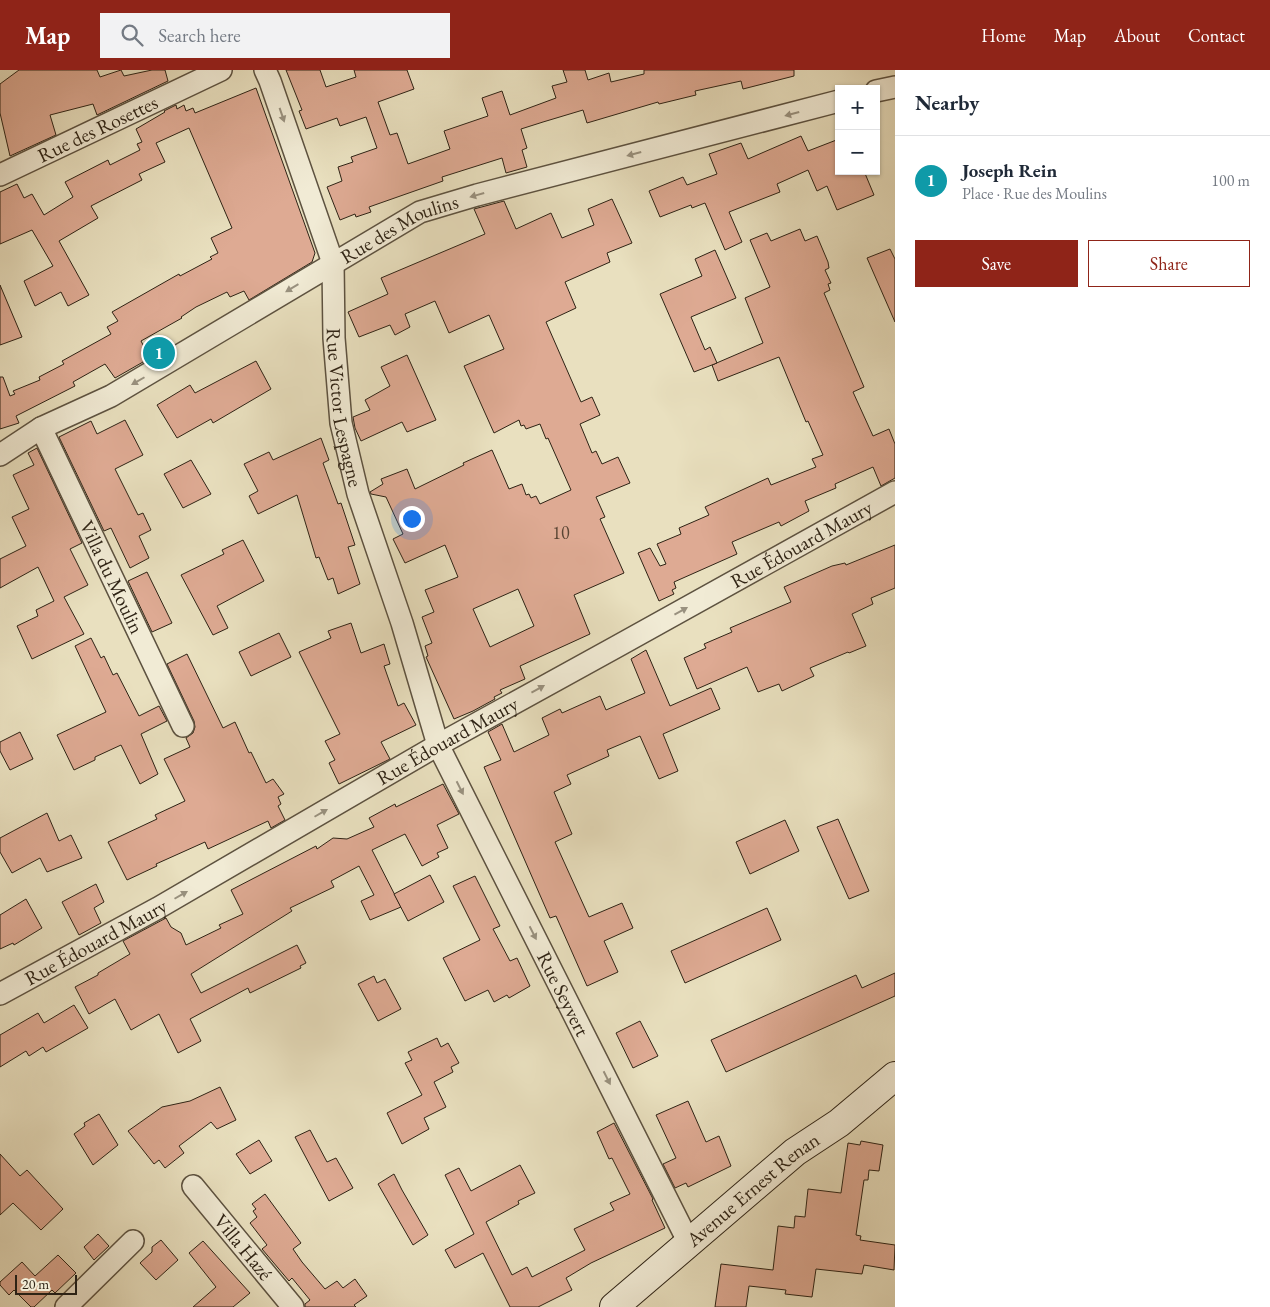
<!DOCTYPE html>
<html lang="en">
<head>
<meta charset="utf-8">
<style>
	:root { --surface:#fff; --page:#f2f2f3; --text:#1f2937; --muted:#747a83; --line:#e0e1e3; --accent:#8f2418 }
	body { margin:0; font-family:"EB Garamond",serif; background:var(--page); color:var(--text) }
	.controls { position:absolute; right:15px; top:15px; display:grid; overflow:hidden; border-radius:0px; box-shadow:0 1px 4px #0004 }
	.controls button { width:45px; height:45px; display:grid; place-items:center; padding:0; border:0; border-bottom:1px solid var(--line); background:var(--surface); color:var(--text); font:25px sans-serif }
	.scale { position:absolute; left:15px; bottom:12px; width:62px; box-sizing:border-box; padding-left:5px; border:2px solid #2e2315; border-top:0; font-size:14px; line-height:18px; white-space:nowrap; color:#2e2315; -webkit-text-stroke:4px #f1ebd5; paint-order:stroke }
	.you { position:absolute; left:411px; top:448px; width:18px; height:18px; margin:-12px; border:4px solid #fff; border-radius:50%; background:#1a73e8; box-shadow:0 0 0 8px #1a73e833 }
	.badge { display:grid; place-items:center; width:32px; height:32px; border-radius:50%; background:var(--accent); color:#fff; font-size:16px; font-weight:700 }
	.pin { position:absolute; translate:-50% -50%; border:2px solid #fff; box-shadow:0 1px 5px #0006 }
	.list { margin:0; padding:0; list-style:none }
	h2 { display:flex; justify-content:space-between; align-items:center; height:65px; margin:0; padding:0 20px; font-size:21px }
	h2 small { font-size:16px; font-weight:400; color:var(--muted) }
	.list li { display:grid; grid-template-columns:32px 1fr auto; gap:15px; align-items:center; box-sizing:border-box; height:90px; padding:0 20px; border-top:1px solid var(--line) }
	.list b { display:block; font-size:19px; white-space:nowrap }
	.list p { margin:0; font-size:16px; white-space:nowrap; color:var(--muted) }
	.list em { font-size:16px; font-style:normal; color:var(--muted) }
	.actions { display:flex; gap:10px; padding:15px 20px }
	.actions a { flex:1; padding:11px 0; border:1px solid var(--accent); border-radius:0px; text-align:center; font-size:18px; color:var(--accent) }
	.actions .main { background:var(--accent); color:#fff }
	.icon { flex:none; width:28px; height:28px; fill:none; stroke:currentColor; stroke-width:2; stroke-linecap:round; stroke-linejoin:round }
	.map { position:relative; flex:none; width:895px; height:1237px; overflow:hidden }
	header { display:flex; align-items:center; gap:30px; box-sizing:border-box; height:70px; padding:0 25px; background:var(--accent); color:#fff }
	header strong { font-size:24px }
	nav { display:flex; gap:28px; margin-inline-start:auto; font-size:18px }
	.search { width:350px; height:45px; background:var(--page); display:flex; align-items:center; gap:12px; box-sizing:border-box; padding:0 18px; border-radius:0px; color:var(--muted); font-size:19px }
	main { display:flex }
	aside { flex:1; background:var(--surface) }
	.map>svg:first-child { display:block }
</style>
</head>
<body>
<header>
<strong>Map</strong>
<div class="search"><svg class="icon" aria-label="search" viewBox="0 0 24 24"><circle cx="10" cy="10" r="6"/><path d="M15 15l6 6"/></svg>Search here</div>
<nav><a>Home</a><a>Map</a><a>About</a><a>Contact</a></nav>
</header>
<main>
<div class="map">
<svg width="895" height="1237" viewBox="0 0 895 1237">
	<rect width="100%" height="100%" fill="#e9e0bf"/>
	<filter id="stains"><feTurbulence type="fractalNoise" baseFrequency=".004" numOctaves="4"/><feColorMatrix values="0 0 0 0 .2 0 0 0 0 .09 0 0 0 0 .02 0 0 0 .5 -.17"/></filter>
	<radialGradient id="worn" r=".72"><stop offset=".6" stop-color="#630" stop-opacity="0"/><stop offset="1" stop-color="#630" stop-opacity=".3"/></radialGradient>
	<!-- building -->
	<g fill="#deaa93" stroke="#2e2315" fill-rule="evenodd">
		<path d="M19,0H97L100,7L121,0L124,6L152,0H165L168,11L97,45L93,34L50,45L56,65L10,86L0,43V14Z"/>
		<path d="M286,0H320L326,17L356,7L354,0H407L414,19L378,32L390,65L397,63L408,94L450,79L444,61L488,46L482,28L502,21L510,45L556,28L552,16L567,12L563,0H585L588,10L609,3L611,12L644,4V0H794V6L743,19L741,11L695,21L696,25L659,34L658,32L587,53L583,40L543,52L521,59L527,78L522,80L527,97L506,103L502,88L442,107L443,111L369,137L371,142L356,147L355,144L340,150L327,117L342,111L338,97L353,92L351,87L377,78L366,47L340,56L337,48L306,59L299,41L302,40Z"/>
		<path d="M256,18L315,183L312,192L249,230L244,221L230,227L227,222L196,237L181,247L182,248L141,271L150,288L115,308L105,294L73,312L75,316L16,346L19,353L0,359V307H3L10,326L15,324L13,321L40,310L39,307L64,294L62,291L111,264L107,257L118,251L112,242L179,204L180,206L212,189L210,187L218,183L211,168L232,158L189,58L156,73L165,92L139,104L142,110L91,136L98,148L59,171L89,225L68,236L61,222L35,236L24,211L53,196L32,160L0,174V122L17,114L24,128L32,124L44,145L73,127L65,112L108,90L110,95L140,80L137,74L142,72L136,59L165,42L164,41L176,35L177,39L184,35L186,41L193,38L195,43Z"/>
		<path d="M801,66L808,81L839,69V101H864L874,125L837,140L827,116L817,121L808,100L777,114L780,122L729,142L742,172L725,180L705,133L692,138L691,135L660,147L649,121L683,107L687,115L717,104L709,84L741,73L748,89Z"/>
		<path d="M612,129L632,173L607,183L610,192L565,212L576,238L546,252L581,332L592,327L600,345L580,354L592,383L596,381L602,394L618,387L630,413L596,427L605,447L600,449L624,503L574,525L590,564L520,596L525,609L500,620L502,623L494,627L495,629L473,641L454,649L426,587L428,586L425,576L432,573L422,547L434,542L425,520L458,507L445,475L405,493L393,469L403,464L386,427L371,424L370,422L383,414L381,409L407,399L415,419L464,395L463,393L492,380L509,419L522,414L526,425L529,424L531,428L536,426L540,434L571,420L548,368L546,369L540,354L526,359L524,355L521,356L519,350L494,363L464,296L504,279L489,245L449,263L435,231L405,244L410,257L395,265L390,255L359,267L348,242L388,224L381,208L485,164L474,139L504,131L516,159L551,143L562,168L594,155L588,139ZM518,519L534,556L490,577L473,539Z"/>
		<path d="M800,159L805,171L817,166L828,192L829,198L825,200L831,213L828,214L830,220L824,223L864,317L853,322L873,366L889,359L895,374V408L881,416L873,397L835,414L836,418L805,431L809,441L781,456L779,452L732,472L737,484L674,512L676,518L672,520L674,524L659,531L638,483L650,478L660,496L666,494L657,474L681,464L679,458L709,445L705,437L768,408L771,415L816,397L812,389L823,385L808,351L806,352L779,287L718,311L712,295L763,273L745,228L770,217L750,170L767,163L771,171Z"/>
		<path d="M890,179L895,189V252L867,188Z"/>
		<path d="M715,180L736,228L691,247L705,280L710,277L717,293L694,302L660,224L702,206L695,189Z"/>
		<path d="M0,215L22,267L0,275Z"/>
		<path d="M407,285L436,350L407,362L402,352L361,371L355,358L353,347L370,340L365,330L390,316L381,297Z"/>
		<path d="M256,291L271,319L213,353L211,349L177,368L157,335L190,315L195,323Z"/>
		<path d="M125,350L143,385L115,399L138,445L143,443L151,460L139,466L149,488L130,498L111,458L104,461L59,367L91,351L97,364Z"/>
		<path d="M321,368L329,390L323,393L338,434L341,433L355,475L348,477L360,514L338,524L333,508L328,510L319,487L316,488L297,425L258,444L249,426L258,421L244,394L269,382L273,390Z"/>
		<path d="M37,378L82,473L70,479L88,515L64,527L84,564L32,589L17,556L38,546L36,540L54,531L38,497L0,518V489L26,476L12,447L29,439L13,405L34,395L28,383Z"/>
		<path d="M191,390L211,424L183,438L164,404Z"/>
		<path d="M243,470L264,511L217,536L228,558L213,565L181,505L224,484L222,480Z"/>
		<path d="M895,475V518L871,528L873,534L852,544L866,576L849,583L848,582L810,598L814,606L782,621L779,614L758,622L747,597L697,619L684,588L706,578L704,574L732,562L730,558L791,532L784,517L832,496L845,493L846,495Z"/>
		<path d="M147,502L172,553L152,562L128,511Z"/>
		<path d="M351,553L361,583L384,574L390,594L384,596L398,636L404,633L416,655L381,672L390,689L339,714L329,693L335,690L325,671L340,664L299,582L331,568L328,561Z"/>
		<path d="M279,563L291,587L251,606L239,582Z"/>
		<path d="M91,568L101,588L104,586L113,605L117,603L139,646L159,636L167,651L141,664L158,704L140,714L121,675L95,687V690L74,700L57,665L106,642L75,576Z"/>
		<path d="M646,580L670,636L711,618L720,639L663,664L678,701L659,709L640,666L607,680L609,686L567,705L571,714L554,722L572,764L555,772L589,847L622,833L633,858L604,871L618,902L587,916L556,846L550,848L484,697L501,690L488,662L502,654L514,682L549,665L542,648L560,639L562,643L600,626L606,640L645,623L631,589Z"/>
		<path d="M187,584L223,658L235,652L249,683L251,682L266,713L273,709L284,724L278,727L281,734L278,736L285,750L271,758L268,751L208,779L205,772L156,794L157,796L127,810L108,772L157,749L155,745L185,731L164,689L190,677L186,668L193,663L195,657L194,651L167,594Z"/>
		<path d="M20,662L33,689L10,700L0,681V672Z"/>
		<path d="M443,714L459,744L437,755L448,778L437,783L439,787L422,796L405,764L372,780L401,837L370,850L361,831L374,825L359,796L331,811L334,817L290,838L292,841L191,904L201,923L297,875L306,893L300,896L301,898L250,923L248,918L190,949L201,971L178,983L159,944L131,960L115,929L89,944L75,917L98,905V903L130,884L123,871L166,848L171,857L181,863L186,875L221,858L219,855L243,844L231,820L316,776L317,779L333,768L347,769L374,757L369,748L395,734L396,737Z"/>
		<path d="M47,743L59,771L71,765L82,788L47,802L40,788L12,803L0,782V768Z"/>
		<path d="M838,749L869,821L849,829L817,757Z"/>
		<path d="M785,750L799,781L750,804L736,772Z"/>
		<path d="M430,805L444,832L408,851L394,824Z"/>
		<path d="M475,806L500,856L493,859L501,874L510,891L517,888L530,916L509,928L507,925L494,932L488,920L465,931L443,888L480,870L453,816Z"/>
		<path d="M96,814L104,832L94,838L101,853L79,865L62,832Z"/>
		<path d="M26,829L42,858L14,875L13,873L0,879V845Z"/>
		<path d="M767,838L781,870L685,913L671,881Z"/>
		<path d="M895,903V926L726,1002L711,970L856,905L862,918Z"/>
		<path d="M374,906L377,913L385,909L401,939L378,951L358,914Z"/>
		<path d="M74,935L88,958L46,982L43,977L29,986L26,981L0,997V965L38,943L44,953Z"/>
		<path d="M640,951L658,986L633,998L616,963Z"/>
		<path d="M437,968L441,977L448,973L459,993L451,997L453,1002L434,1012L446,1037L424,1048L429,1059L402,1074L387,1043L422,1025L405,993L412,990L408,982Z"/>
		<path d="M220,1017L236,1050L217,1059L211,1052L179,1076L184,1083L165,1098L159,1090L154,1094L128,1061L162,1037L190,1031Z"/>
		<path d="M688,1031L706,1072L719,1066L731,1096L688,1117L686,1113L675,1118L663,1094L676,1088L656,1045Z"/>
		<path d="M99,1044L118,1075L93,1095L74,1064L85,1056L84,1053Z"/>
		<path d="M614,1053L653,1129L652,1130L665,1158L591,1193L566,1208L572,1220L538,1237H510L483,1183L455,1198L445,1180L474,1164L445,1105L459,1098L471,1121L520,1095L535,1123L518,1131L519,1134L486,1152L512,1205L527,1197L532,1207L585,1180L574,1159L614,1140L610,1133L630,1124L612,1088L609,1089L597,1062Z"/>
		<path d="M310,1060L327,1092L336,1088L353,1118L329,1131L295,1067Z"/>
		<path d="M259,1070L272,1091L250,1104L236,1084Z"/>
		<path d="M861,1071L883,1075L879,1101L869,1100L868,1110H864L856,1165L861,1166L860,1170L895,1175L894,1200L864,1195L862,1204L816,1199L812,1227L785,1224L786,1220L749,1216L746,1237H715L721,1194L773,1200L778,1156L794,1158L795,1146L805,1147L808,1119L841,1123L848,1073L860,1075Z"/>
		<path d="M0,1084L20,1106L27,1100L63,1139L41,1160L13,1133L0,1145Z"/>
		<path d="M394,1104L402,1120L428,1165L413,1175L378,1114Z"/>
		<path d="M265,1124L301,1173L293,1179L302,1192L325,1219L337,1211L343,1218L355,1209L367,1226L354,1235L356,1237H305V1234L310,1230L292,1208L289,1211L262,1179L267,1175L250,1153L257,1147L253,1141L256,1139L252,1134Z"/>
		<path d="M98,1164L109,1176L94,1190L84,1177Z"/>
		<path d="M161,1170L178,1190L156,1210L140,1193L152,1182V1177Z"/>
		<path d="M203,1171L250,1223L233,1237H193L216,1217L189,1183Z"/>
		<path d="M58,1185L76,1203L55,1223L52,1220L34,1237H31L14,1220L9,1225L0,1215V1212L22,1192L35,1206Z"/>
	</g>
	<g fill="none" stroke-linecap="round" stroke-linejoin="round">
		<defs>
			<g id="street">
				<path id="s1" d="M265,0L270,11L333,193L334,268L341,353L358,424L402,553L438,675L689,1173"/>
				<path d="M876,21L895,17"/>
				<path id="s2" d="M0,105L221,0"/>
				<path id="s3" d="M41,358L183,656"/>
				<path id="s4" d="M0,385L41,358L111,326L420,142L477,125L839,31"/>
				<path id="s5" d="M0,924L158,838L438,675L616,577L895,422"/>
				<path id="s6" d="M193,1116L293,1237"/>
				<path d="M66,1237L133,1171"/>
			</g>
			<g id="secondary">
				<path id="s7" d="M614,1237L795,1082L839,1053L895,1006"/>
			</g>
		</defs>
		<!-- street casing -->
		<use href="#street" stroke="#5d5240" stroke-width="24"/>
		<!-- secondary casing -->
		<use href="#secondary" stroke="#2e2315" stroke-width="30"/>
		<!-- street -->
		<use href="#street" stroke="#f1ebd5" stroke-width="21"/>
		<!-- secondary -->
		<use href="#secondary" stroke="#f1ebd5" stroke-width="28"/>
	</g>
	<!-- one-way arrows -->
	<defs><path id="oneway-solid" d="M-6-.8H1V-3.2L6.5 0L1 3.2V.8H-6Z" transform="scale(1.25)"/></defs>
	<g fill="#99917f">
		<use href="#oneway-solid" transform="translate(792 44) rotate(165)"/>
		<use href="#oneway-solid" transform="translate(282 45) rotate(71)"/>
		<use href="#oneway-solid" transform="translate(634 84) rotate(165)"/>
		<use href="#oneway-solid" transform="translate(477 125) rotate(164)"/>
		<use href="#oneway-solid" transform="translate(292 218) rotate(149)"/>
		<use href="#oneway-solid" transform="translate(138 311) rotate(150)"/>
		<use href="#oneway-solid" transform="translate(681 541) rotate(-29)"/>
		<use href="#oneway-solid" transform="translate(538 619) rotate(-29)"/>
		<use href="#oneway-solid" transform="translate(460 718) rotate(63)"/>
		<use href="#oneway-solid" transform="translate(321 743) rotate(-30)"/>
		<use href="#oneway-solid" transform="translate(181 825) rotate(-30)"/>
		<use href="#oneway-solid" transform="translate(533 863) rotate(63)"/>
		<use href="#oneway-solid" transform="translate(607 1008) rotate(63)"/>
	</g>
	<g text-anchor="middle" stroke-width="4" stroke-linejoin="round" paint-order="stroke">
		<!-- number labels -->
		<g font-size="18" fill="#5a4534">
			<text x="561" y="469">10</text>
		</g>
		<!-- street labels -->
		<g font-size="20" fill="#2e2315" stroke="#f1ebd5">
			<text dy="7" stroke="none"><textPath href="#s2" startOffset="108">Rue des Rosettes</textPath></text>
			<text dy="7" stroke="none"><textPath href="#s4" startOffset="460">Rue des Moulins</textPath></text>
			<text dy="7" stroke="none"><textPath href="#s1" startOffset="350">Rue Victor Lespagne</textPath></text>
			<text dy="7" stroke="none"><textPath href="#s5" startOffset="919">Rue Édouard Maury</textPath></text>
			<text dy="7" stroke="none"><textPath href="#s3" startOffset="165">Villa du Moulin</textPath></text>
			<text dy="7" stroke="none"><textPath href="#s5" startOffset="514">Rue Édouard Maury</textPath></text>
			<text dy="7" stroke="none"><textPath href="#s5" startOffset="109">Rue Édouard Maury</textPath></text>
			<text dy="7" stroke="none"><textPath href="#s1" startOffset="980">Rue Seyvert</textPath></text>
			<text dy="7" stroke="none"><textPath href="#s7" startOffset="182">Avenue Ernest Renan</textPath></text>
			<text dy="7" stroke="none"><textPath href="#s6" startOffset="79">Villa Hazé</textPath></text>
		</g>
	</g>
	<rect width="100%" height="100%" filter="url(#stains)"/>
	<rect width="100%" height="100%" fill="url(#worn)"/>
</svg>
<div class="controls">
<button>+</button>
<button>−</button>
</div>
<div class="scale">20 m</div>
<div class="you"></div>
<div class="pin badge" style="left:159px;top:283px;background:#0f9aa8">1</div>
</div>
<aside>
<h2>Nearby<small></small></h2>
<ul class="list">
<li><span class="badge" style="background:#0f9aa8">1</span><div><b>Joseph Rein</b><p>Place · Rue des Moulins</p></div><em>100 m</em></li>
</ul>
<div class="actions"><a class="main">Save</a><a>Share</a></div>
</aside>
</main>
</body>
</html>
